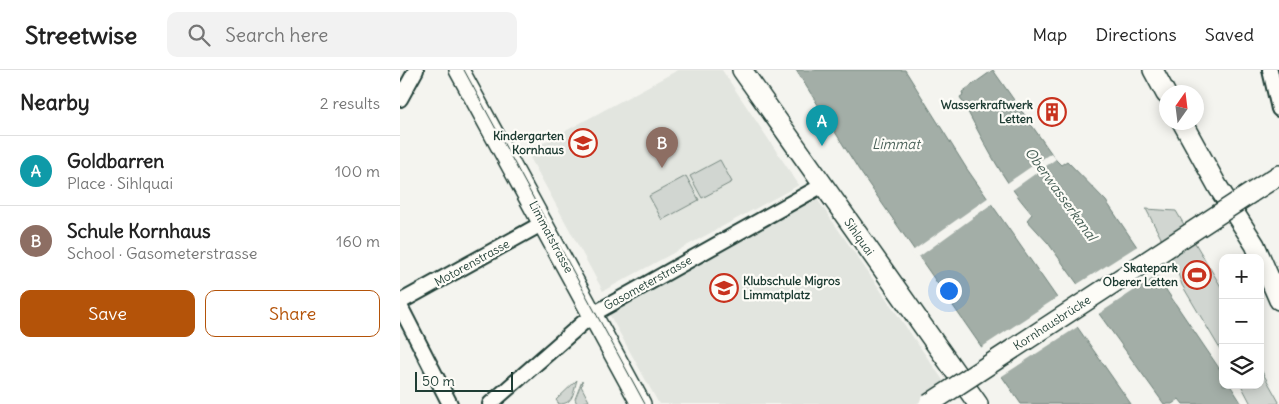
<!DOCTYPE html>
<html lang="en">
<head>
<meta charset="utf-8">
<style>
	:root { --surface:#fff; --page:#f2f2f2; --text:#222; --muted:#767676; --line:#e0e0e0; --accent:#b45309 }
	body { margin:0; font-family:Delius,sans-serif; background:var(--page); color:var(--text) }
	.controls { position:absolute; right:15px; bottom:15px; display:grid; overflow:hidden; border-radius:10px; box-shadow:0 2px 12px #0003 }
	.controls button { width:45px; height:45px; display:grid; place-items:center; padding:0; border:0; border-bottom:1px solid var(--line); background:var(--surface); color:var(--text); font:25px sans-serif }
	.compass { position:absolute; left:759px; top:15px; width:45px; height:45px; border-radius:50%; background:var(--surface); box-shadow:0 2px 12px #0003; rotate:14deg }
	.scale { position:absolute; left:15px; bottom:12px; width:98px; box-sizing:border-box; padding-left:5px; border:2px solid #1f3d34; border-top:0; font-size:14px; line-height:18px; white-space:nowrap; color:#1f3d34; -webkit-text-stroke:4px #fdfcf7; paint-order:stroke }
	.you { position:absolute; left:548px; top:220px; width:18px; height:18px; margin:-12px; border:4px solid #fff; border-radius:50%; background:#1a73e8; box-shadow:0 0 0 8px #1a73e833 }
	.badge { display:grid; place-items:center; width:32px; height:32px; border-radius:50%; background:var(--accent); color:#fff; font-size:16px; font-weight:700 }
	.pin { position:absolute; translate:-50% -41px; filter:drop-shadow(0 1px 2px #0008) }
	.pin::after { content:''; position:absolute; top:26px; width:18px; height:15px; background:inherit; clip-path:polygon(0 0,100% 0,50% 100%) }
	.list { margin:0; padding:0; list-style:none }
	h2 { display:flex; justify-content:space-between; align-items:center; height:65px; margin:0; padding:0 20px; font-size:21px }
	h2 small { font-size:16px; font-weight:400; color:var(--muted) }
	.list li { display:grid; grid-template-columns:32px 1fr auto; gap:15px; align-items:center; box-sizing:border-box; height:70px; padding:0 20px; border-top:1px solid var(--line) }
	.list b { display:block; font-size:19px; white-space:nowrap }
	.list p { margin:0; font-size:16px; white-space:nowrap; color:var(--muted) }
	.list em { font-size:16px; font-style:normal; color:var(--muted) }
	.actions { display:flex; gap:10px; padding:15px 20px }
	.actions a { flex:1; padding:11px 0; border:1px solid var(--accent); border-radius:10px; text-align:center; font-size:18px; color:var(--accent) }
	.actions .main { background:var(--accent); color:#fff }
	.icon { flex:none; width:28px; height:28px; fill:none; stroke:currentColor; stroke-width:2; stroke-linecap:round; stroke-linejoin:round }
	.map { position:relative; flex:none; width:879px; height:334px; overflow:hidden }
	header { display:flex; align-items:center; gap:30px; box-sizing:border-box; height:70px; padding:0 25px; background:var(--surface); border-bottom:1px solid var(--line) }
	header strong { font-size:24px }
	nav { display:flex; gap:28px; margin-inline-start:auto; font-size:18px }
	.search { width:350px; height:45px; background:var(--page); display:flex; align-items:center; gap:12px; box-sizing:border-box; padding:0 18px; border-radius:10px; color:var(--muted); font-size:19px }
	main { display:flex }
	aside { flex:1; background:var(--surface) }
	.map>svg:first-child { display:block }
</style>
</head>
<body>
<header>
<strong>Streetwise</strong>
<div class="search"><svg class="icon" aria-label="search" viewBox="0 0 24 24"><circle cx="10" cy="10" r="6"/><path d="M15 15l6 6"/></svg>Search here</div>
<nav><a>Map</a><a>Directions</a><a>Saved</a></nav>
</header>
<main>
<aside>
<h2>Nearby<small>2 results</small></h2>
<ul class="list">
<li><span class="badge" style="background:#0f9aa8">A</span><div><b>Goldbarren</b><p>Place · Sihlquai</p></div><em>100 m</em></li>
<li><span class="badge" style="background:#8d6e63">B</span><div><b>Schule Kornhaus</b><p>School · Gasometerstrasse</p></div><em>160 m</em></li>
</ul>
<div class="actions"><a class="main">Save</a><a>Share</a></div>
</aside>
<div class="map">
<svg width="879" height="334" viewBox="0 0 879 334">
	<rect width="100%" height="100%" fill="#f4f4ef"/>
	<filter id="ink" filterUnits="userSpaceOnUse"><feTurbulence type="fractalNoise" baseFrequency=".02" numOctaves="2"/><feDisplacementMap in="SourceGraphic" scale="10" xChannelSelector="R" yChannelSelector="G"/><feConvolveMatrix kernelMatrix="1 2 1 2 8 2 1 2 1" color-interpolation-filters="sRGB"/></filter>
	<g filter="url(#ink)">
		<!-- built -->
		<g fill="#e2e5df">
			<path d="M278,0H322L399,115L203,221L127,82Z"/>
			<path d="M415,126L547,316L516,334H259L208,242Z"/>
		</g>
		<!-- green -->
		<g fill="#d1d6d1" stroke="#788a82">
			<path d="M320,90L332,112L302,128L290,106Z"/>
			<path d="M286,106L299,130L262,150L249,126Z"/>
			<path d="M746,139L776,141L823,220V284L782,215L775,195Z"/>
			<path d="M860,298L879,332L878,334H851L841,315H860Z"/>
			<path d="M177,310C173,322 174,334 159,334L156,330Z"/>
			<path d="M182,311L183,314L181,316L189,331L177,334L175,329Z"/>
		</g>
		<!-- water -->
		<g fill="#a3aea7" stroke="#6e8179">
			<path d="M396,0H505L567,99L731,334H621L459,100Z"/>
			<path d="M593,0L656,90L661,95L667,91L706,131L823,304V315H830L842,334H783L779,329L772,334H764L648,173L627,150L632,144C601,109 582,68 560,27L563,25L562,22Z"/>
		</g>
		<!-- pier -->
		<g fill="#f4f4ef">
			<path d="M651,83L656,89L611,121L606,114Z"/>
			<path d="M589,127L593,133L516,189L511,182Z"/>
			<path d="M739,175L759,204L697,245L676,215Z"/>
			<path d="M658,227L679,256L599,308L579,279Z"/>
		</g>
		<g fill="none" stroke-linecap="round" stroke-linejoin="round">
			<defs>
				<g id="street">
					<path d="M870,0L879,39"/>
					<path d="M0,29L16,0"/>
					<path d="M0,232L143,153"/>
					<path d="M0,236L50,334"/>
					<path d="M90,334L193,244L423,115"/>
				</g>
				<g id="secondary">
					<path d="M59,0L241,334"/>
					<path d="M342,0L578,334"/>
					<path d="M753,0L766,24"/>
					<path d="M782,52L818,117L855,175L879,230"/>
					<path d="M851,123L879,105"/>
				</g>
			</defs>
			<!-- street casing -->
			<use href="#street" stroke="#1f3d34" stroke-width="18"/>
			<!-- secondary casing -->
			<use href="#secondary" stroke="#1f3d34" stroke-width="22"/>
			<!-- street -->
			<use href="#street" stroke="#fdfcf7" stroke-width="14"/>
			<!-- secondary -->
			<use href="#secondary" stroke="#fdfcf7" stroke-width="19"/>
			<!-- tram -->
			<path stroke="#1f3d34" stroke-width="1" d="M64,0L245,334"/>
			<defs>
				<path id="secondary-bridge" d="M529,334L851,123"/>
			</defs>
			<!-- secondary-bridge casing -->
			<use href="#secondary-bridge" stroke="#1f3d34" stroke-width="22" stroke-linecap="butt"/>
			<!-- secondary-bridge -->
			<use href="#secondary-bridge" stroke="#fdfcf7" stroke-width="19"/>
		</g>
	</g>
	<!-- icons -->
	<defs>
		<symbol id="building-ring" viewBox="-11 -11 22 22"><circle r="9.5" fill="#fdfcf7" stroke="#c8321e" stroke-width="1.5"/><path d="M-4-6H4V6H1V3H-1V6H-4ZM-2.5-4.3h1.7v1.8h-1.7ZM.8-4.3h1.7v1.8H.8ZM-2.5-1h1.7V.8h-1.7ZM.8-1h1.7V.8H.8Z" fill="#c8321e"/></symbol>
		<symbol id="school-ring" viewBox="-11 -11 22 22"><circle r="9.5" fill="#fdfcf7" stroke="#c8321e" stroke-width="1.5"/><path d="M0-5L7-2L0 1L-7-2ZM-4 1L0 2.5L4 1V4Q0 6-4 4Z" fill="#c8321e"/></symbol>
		<symbol id="stadium-ring" viewBox="-11 -11 22 22"><circle r="9.5" fill="#fdfcf7" stroke="#c8321e" stroke-width="1.5"/><path d="M0-5a6.5 5 0 1 0 0 10a6.5 5 0 1 0 0-10ZM-3.5-1.8h7v3.6h-7Z" fill="#c8321e"/></symbol>
	</defs>
	<g fill-rule="evenodd">
		<use href="#building-ring" x="636" y="26" width="32" height="32"/>
		<use href="#school-ring" x="167" y="57" width="32" height="32"/>
		<use href="#stadium-ring" x="781" y="189" width="32" height="32"/>
		<use href="#school-ring" x="308" y="202" width="32" height="32"/>
	</g>
	<g text-anchor="middle" stroke-width="4.5" stroke-linejoin="round" paint-order="stroke">
		<!-- poi labels -->
		<g font-size="12" font-weight="bold" fill="#1f3d34" stroke="#fdfcf7" text-anchor="end">
			<text x="633" y="39">Wasserkraftwerk<tspan x="633" dy="14">Letten</tspan></text>
			<text x="164" y="70">Kindergarten<tspan x="164" dy="14">Kornhaus</tspan></text>
			<text x="778" y="202">Skatepark<tspan x="778" dy="14">Oberer Letten</tspan></text>
			<text x="343" y="215" text-anchor="start">Klubschule Migros<tspan x="343" dy="14">Limmatplatz</tspan></text>
		</g>
		<!-- street labels -->
		<g font-size="12" fill="#1f3d34" stroke="#fdfcf7">
			<text transform="translate(151 167) rotate(62)" y="4">Limmatstrasse</text>
			<text transform="translate(459 167) rotate(55)" y="4">Sihlquai</text>
			<text transform="translate(72 193) rotate(-29)" y="4">Motorenstrasse</text>
			<text transform="translate(248 213) rotate(-29)" y="4">Gasometerstrasse</text>
			<text transform="translate(652 253) rotate(-33)" y="4">Kornhausbrücke</text>
		</g>
		<!-- water labels -->
		<g font-size="14" font-style="italic" fill="#475f56" stroke="#fdfcf7">
			<text x="496" y="79">Limmat</text>
			<text transform="translate(661 124) rotate(54)" y="5">Oberwasserkanal</text>
		</g>
	</g>
</svg>
<div class="controls">
<button>+</button>
<button>−</button>
<button><svg class="icon" aria-label="layers" viewBox="0 0 24 24"><path d="M12 4l9 5-9 5-9-5zM3 14l9 5 9-5"/></svg></button>
</div>
<svg class="compass" viewBox="-18 -18 36 36"><path d="M0-13l5 13h-10z" fill="#e53935"/><path d="M0 13l5-13h-10z" fill="#767676"/></svg>
<div class="scale">50 m</div>
<div class="you"></div>
<div class="pin badge" style="left:422px;top:76px;background:#0f9aa8">A</div>
<div class="pin badge" style="left:262px;top:98px;background:#8d6e63">B</div>
</div>
</main>
</body>
</html>
